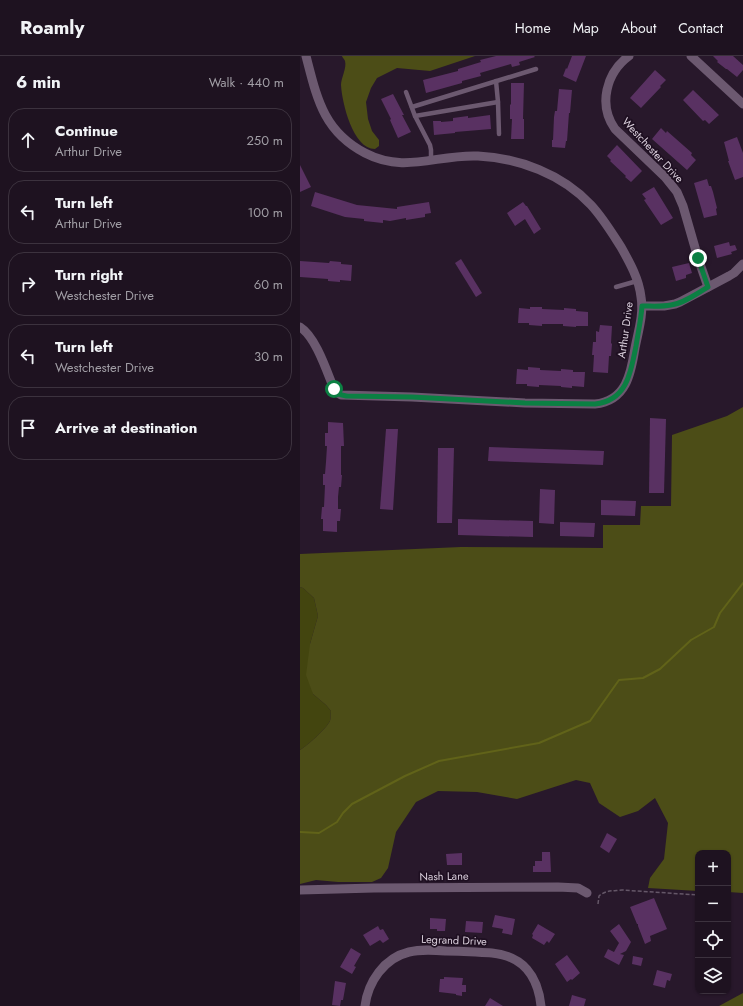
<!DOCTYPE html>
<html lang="en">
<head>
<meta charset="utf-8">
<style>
	:root { --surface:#1e1220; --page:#261b29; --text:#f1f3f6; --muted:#a19ea5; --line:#3c323e }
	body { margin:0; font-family:Jost,sans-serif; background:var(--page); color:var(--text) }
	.controls { position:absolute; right:12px; bottom:12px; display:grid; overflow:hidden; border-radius:8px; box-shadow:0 1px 3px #0004 }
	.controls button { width:36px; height:36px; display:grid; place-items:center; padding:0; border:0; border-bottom:1px solid var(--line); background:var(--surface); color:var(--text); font:20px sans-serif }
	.stop { position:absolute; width:12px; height:12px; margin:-9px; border:3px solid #0b8043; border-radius:50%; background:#fff }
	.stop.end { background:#0b8043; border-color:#fff; box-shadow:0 1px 4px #0008 }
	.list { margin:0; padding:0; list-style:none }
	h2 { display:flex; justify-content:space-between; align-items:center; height:52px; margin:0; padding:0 16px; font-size:17px }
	h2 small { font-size:13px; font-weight:400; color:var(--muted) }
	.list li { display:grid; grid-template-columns:26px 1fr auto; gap:12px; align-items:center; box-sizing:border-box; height:64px; margin:0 8px 8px; padding:0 8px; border:1px solid var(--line); border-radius:16px }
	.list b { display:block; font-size:15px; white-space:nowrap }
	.list p { margin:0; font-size:13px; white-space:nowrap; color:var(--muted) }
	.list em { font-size:13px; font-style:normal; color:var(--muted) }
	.icon { flex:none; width:22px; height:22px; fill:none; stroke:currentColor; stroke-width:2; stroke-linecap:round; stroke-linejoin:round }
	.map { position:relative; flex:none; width:443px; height:950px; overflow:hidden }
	header { display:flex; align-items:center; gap:24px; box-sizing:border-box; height:56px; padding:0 20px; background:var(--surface); border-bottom:1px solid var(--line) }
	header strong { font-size:19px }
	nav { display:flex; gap:22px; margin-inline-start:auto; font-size:14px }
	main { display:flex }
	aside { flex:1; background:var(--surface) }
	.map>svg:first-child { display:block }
</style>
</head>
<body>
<header>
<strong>Roamly</strong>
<nav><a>Home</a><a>Map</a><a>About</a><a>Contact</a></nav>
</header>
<main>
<aside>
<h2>6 min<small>Walk · 440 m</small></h2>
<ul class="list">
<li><svg class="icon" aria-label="ahead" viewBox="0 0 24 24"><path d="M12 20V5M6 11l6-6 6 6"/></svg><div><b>Continue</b><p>Arthur Drive</p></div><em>250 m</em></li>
<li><svg class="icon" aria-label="left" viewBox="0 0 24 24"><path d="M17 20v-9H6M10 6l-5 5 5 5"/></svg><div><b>Turn left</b><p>Arthur Drive</p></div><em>100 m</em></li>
<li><svg class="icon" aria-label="right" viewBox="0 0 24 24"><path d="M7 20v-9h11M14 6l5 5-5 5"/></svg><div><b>Turn right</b><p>Westchester Drive</p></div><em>60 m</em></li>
<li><svg class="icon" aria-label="left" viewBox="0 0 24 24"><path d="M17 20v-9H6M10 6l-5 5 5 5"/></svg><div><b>Turn left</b><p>Westchester Drive</p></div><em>30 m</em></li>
<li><svg class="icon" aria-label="arrive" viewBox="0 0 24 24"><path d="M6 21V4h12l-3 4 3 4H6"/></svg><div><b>Arrive at destination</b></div></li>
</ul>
</aside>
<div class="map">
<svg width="443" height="950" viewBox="0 0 443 950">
	<rect width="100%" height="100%" fill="#28182b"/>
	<!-- green -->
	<path fill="#43450f" d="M0,531L3,532L14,542L18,560L10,588L13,638L26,649L31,655C30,658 31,662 30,665C26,673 8,689 0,694Z"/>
	<!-- forest -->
	<g fill="#4c4d17">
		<path d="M42,0H175L130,15L97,12L77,22L71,32L66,46L68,63L72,75L79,84V90L75,93C53,93 42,47 41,29C41,22 47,12 45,5C45,4 42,1 42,0Z"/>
		<path d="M443,351V837L428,836V797H398V835L348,832L350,822L364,803L368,767L355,742L338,755L320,761L299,747L290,727L276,724L217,743L177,736L138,735L116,746L96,776L88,812L81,822L72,826H38L16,824L0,828V694C8,689 26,673 30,665C31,662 30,658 31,655L26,649L13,638L6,619L10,588L18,560L14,542L3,532L0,531V498L161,491L303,492V469H340L341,450H371L372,379L427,360Z"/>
		<path d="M443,937V950H419Z"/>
	</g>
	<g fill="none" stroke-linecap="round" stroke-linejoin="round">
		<!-- stream -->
		<path stroke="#616319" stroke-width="2" d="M0,776L19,777L37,766L43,757L52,748L105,720L139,705L239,687L290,665L319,624L343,622L360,613L391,584L414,571L420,557L443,527"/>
	</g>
	<!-- building -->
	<g fill="#593162">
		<path d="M196,0H234L235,1L219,6L220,9L212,11L211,8L180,17L181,20L162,25V27L126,37L123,24L158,15V13L181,6L180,4Z"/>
		<path d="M272,0H286L276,26L263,20L266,12L267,13Z"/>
		<path d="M413,0H433L443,9V14L437,21L427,13H426L417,6L418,5Z"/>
		<path d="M355,14L366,24L360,30L361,31L341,52L330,42Z"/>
		<path d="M211,27H224L223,63H224V83H211L212,63H210V49L211,48Z"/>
		<path d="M259,33L272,34L270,57H269L267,85H266L265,92L252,91V84H253L254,61L255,55H257Z"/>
		<path d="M393,34L419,59L409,68L405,64L403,65L383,44Z"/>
		<path d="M93,38L104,59H102L111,76L98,82L90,64L91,63L81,43Z"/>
		<path d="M190,59L191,73L155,76V77L134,79L133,65H141V66L153,65V62L168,60V62Z"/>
		<path d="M361,72L366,77L367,75L392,97L391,99L396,104L387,114L352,83Z"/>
		<path d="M437,81L443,97V121L435,124L428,105H429L424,86Z"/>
		<path d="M317,89L342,115L331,126L325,121L326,120L310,105L311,104L307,100Z"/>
		<path d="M0,109L11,131L0,136Z"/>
		<path d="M407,123L409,130H411L413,136L417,152L416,153L417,159L404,162L394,127Z"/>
		<path d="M354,131L373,162L361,169L344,144L346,143L342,138Z"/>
		<path d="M15,136L57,149L97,153V151L129,146L131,157L125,158V161L106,164V162L90,165L83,164V167L64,165V163L45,161L11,150Z"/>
		<path d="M223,146L226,150H227L241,173L234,178L225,163L215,170L207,157Z"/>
		<path d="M429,186L430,190L435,189L437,194L431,196L432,198L417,202L414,190Z"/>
		<path d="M161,203L182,237L176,241L155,207Z"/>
		<path d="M0,205L29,207L30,205L41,206V208L52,209L51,225L40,224V226L28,225V223L0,221Z"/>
		<path d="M389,207L392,217L386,219V222L376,225L372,211Z"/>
		<path d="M230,251H242V253L264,254V252L276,253V255L288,256V270H276V271L263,270V268H242V270L229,269V267H218L219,252L230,253Z"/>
		<path d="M300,269L312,270L311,287L312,288L311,300H309L308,317L293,316L294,299H292L293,286H296V275L299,276Z"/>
		<path d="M228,311L240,312V314L261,315V313L273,314V316H285L284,331L272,330V332L261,331V330L239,329V331L227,330V328H216L217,313L228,314Z"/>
		<path d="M350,362L366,363L364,437H349Z"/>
		<path d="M28,366L43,367L44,390H41V419H42L41,431H39L38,441V453H41L40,465H37V476L23,475V463H21L22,451H24L25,429H23V418H25L26,406L27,390H25V377H28Z"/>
		<path d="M86,373H98L93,454L80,453Z"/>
		<path d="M189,391L304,395L303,409L188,405Z"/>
		<path d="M138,392H154L152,467H137Z"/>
		<path d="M240,433L255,434L254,468L239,467Z"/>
		<path d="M301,444L336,445L335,460L301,459Z"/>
		<path d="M158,463L233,465V481L158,479Z"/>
		<path d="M260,466L295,467L294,481L260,480Z"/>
		<path d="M307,777L317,783L309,797L300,791Z"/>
		<path d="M242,796H250L251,816H233V810H235V805H242Z"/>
		<path d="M162,797V809H147L146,798Z"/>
		<path d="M354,842L367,873L350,880L351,885L345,888L338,870V868H337L330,851Z"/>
		<path d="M195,859L215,863L212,879L202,877L203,873L192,871Z"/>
		<path d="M130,862L146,863L145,875H137V873H130Z"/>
		<path d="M166,865L183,866L182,877L165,876Z"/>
		<path d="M238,868L255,878L249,887L247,885L244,889L232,882L233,879L232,878Z"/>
		<path d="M319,868L331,886L326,895L320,898L324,899L319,909L304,901L308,893L314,896L319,887L310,875Z"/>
		<path d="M78,870L80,874L83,873L89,883L83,887L80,884L70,890L63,879Z"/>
		<path d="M51,892L61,898L54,910L56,911L52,918L40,911Z"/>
		<path d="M267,899L280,917L272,924L271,923L267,926L255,908Z"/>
		<path d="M333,900L343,902L341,910L332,908Z"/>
		<path d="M357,914L372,918L370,925L367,924L365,932L353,929Z"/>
		<path d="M144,921L163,922L162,929H166V936H162V940L156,939V938L139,936L140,923H144Z"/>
		<path d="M35,925L46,927L43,944H41L40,950L32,949Z"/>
		<path d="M272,939L286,943L284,950H269Z"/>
		<path d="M190,942L203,950H185Z"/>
	</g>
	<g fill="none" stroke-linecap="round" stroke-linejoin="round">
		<!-- path -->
		<path stroke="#655768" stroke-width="1.5" stroke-dasharray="4 2" stroke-linecap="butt" d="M298,848L299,840C306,834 313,835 322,834L398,839"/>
		<!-- lane -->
		<g stroke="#6c5970" stroke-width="4.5">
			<path d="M196,25L198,46L199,78"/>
			<path d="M106,36L115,60L130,89L131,94V105"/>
			<path d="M112,51L236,13"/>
			<path d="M115,60L198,46"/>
			<path d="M316,231L337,225"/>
		</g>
		<!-- street -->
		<g stroke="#6c5970" stroke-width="9">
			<path d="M329,0C306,17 298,49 315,73L365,121L377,136L383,150L398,202L408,231"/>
			<path d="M391,0L443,48"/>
			<path d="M342,250H364L375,248L380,246L429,220L434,217L443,208"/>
			<path d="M0,271C16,281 27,316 34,333L36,336L41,339L112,341L225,347L295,348C326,345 331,318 335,292C338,276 344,258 341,241C339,223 330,207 321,191C312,177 303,162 291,149C262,118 219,102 178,100C137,98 105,118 65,97C23,75 17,42 6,0"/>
			<path d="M0,834L74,832L258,831L278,832L287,837"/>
			<path d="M65,950C68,926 84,902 109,896C121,893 133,894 146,895C161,895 176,896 192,897C223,900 238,920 241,950"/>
		</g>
	</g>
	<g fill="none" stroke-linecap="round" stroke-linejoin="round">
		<!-- route -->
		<path stroke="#0b8043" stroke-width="5" d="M34,333C37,339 41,339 47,340L112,341L225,347L295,348C327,345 331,316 336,290C338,277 341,264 342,250C351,250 361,251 371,249C384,247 396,238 408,231L398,202"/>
	</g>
	<g text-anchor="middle" stroke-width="3.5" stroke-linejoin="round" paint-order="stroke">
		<!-- street labels -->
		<g font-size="11" fill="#dbd0dd" stroke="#1e0f21">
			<text transform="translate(353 94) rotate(47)" y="4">Westchester Drive</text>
			<text transform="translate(325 274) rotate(-82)" y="4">Arthur Drive</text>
			<text transform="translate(144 820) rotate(-1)" y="4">Nash Lane</text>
			<text transform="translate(154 884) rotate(2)" y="4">Legrand Drive</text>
		</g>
	</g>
</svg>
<div class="controls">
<button>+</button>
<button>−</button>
<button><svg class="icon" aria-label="locate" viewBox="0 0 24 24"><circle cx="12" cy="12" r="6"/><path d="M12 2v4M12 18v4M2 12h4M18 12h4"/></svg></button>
<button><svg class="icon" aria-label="layers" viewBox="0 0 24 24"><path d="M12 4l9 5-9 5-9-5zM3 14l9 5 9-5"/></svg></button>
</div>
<div class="stop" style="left:34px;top:333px"></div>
<div class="stop end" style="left:398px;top:202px"></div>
</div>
</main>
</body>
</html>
